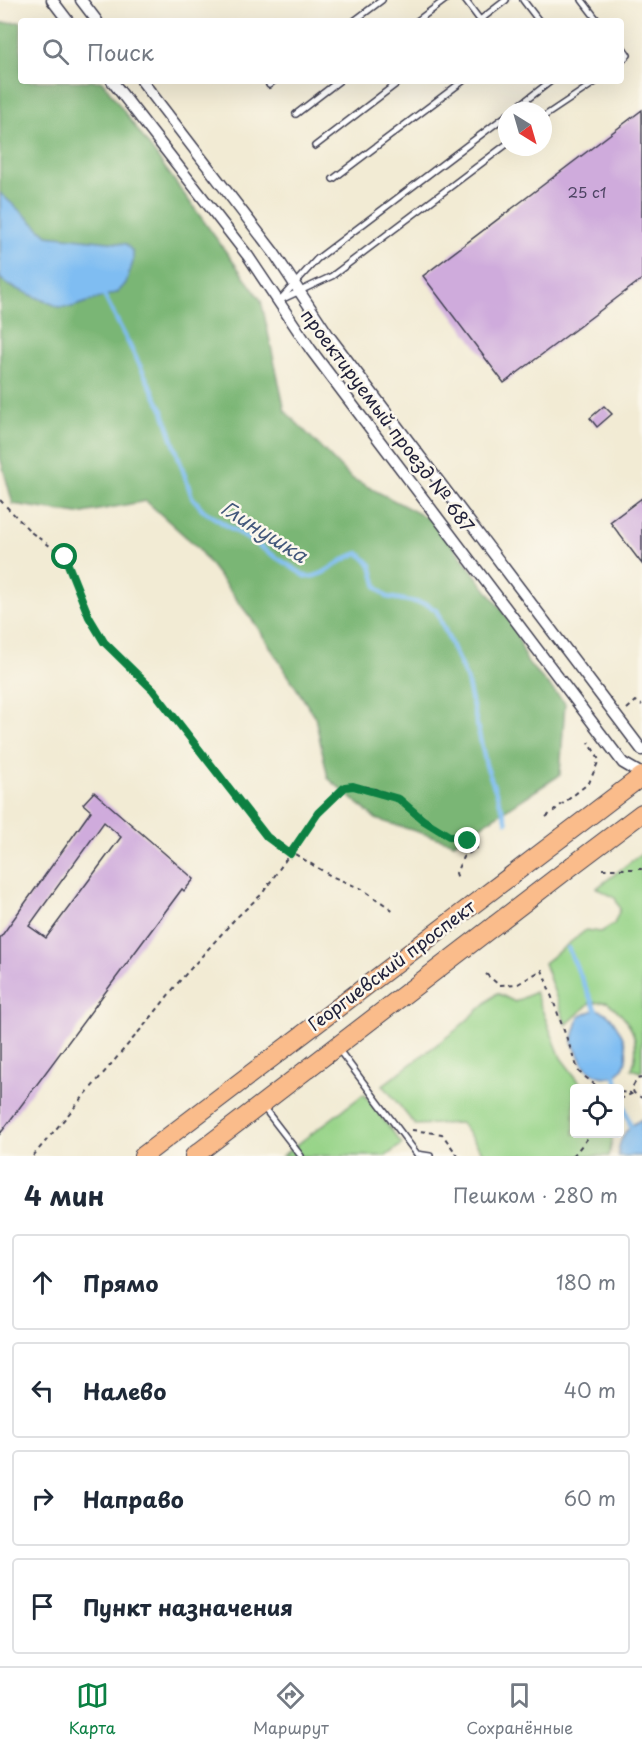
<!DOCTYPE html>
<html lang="ru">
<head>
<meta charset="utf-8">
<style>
	:root { --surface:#fff; --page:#f2f2f3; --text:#1f2937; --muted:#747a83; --line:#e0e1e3; --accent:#0b8043 }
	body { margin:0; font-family:"Playpen Sans",sans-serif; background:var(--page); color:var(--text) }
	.controls { position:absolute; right:18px; bottom:18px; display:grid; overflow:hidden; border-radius:6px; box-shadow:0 6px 24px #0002 }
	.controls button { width:54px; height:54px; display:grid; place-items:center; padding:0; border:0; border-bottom:2px solid var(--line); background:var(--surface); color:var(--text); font:30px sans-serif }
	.compass { position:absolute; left:498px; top:102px; width:54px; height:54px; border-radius:50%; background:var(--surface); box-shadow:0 6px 24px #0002; rotate:143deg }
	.stop { position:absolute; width:18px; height:18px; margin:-14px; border:4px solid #0b8043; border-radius:50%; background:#fff }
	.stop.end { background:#0b8043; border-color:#fff; box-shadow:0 2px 6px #0008 }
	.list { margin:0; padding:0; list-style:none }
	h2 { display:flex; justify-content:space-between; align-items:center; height:78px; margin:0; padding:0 24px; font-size:26px }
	h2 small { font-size:20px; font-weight:400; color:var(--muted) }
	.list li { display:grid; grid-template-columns:39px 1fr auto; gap:18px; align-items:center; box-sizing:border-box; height:96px; margin:0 12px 12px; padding:0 12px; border:2px solid var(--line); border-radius:6px }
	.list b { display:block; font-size:22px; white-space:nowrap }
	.list em { font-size:20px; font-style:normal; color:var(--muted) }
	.icon { flex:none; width:33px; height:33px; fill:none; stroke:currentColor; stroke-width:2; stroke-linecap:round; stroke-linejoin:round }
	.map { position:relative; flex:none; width:642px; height:1156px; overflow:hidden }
	.search { position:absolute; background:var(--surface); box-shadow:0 6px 24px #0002; left:18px; right:18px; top:18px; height:66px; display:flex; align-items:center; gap:15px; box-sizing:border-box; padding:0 21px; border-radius:6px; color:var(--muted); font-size:22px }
	.sheet { height:510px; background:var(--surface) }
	nav { display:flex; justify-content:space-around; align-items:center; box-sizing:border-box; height:84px; border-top:2px solid var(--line); background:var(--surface); font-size:16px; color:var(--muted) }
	nav a { display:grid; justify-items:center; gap:3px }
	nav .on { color:var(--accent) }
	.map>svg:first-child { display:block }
</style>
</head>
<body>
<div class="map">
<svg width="642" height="1156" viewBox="0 0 642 1156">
	<rect width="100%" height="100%" fill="#fbf7ec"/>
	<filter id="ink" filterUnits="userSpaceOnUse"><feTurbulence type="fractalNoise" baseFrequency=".0167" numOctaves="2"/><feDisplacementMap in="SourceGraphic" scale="12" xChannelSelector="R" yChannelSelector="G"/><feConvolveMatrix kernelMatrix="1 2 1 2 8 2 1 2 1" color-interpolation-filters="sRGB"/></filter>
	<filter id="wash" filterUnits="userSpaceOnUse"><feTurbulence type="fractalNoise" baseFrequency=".008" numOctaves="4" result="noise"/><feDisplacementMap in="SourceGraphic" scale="24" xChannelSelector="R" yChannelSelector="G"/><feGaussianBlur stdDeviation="1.35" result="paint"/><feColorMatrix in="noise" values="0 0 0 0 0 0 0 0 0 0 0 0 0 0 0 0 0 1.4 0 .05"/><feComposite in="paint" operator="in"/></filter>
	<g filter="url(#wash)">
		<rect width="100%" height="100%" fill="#f2ebd4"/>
		<!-- green -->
		<g fill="#98d489" stroke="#5d7b62" stroke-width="1.5">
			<path d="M642,853V1071L640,1072L632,1069C642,1040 631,1020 607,1002L590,1003L566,1025L544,963L586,930L601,932L614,924L620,909L615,898L597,888Z"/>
			<path d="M535,992L561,1058L584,1088H574V1134H613L609,1156H485L461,1123L415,1125L383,1085L456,1030L497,993L515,1002Z"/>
			<path d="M364,1094L402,1144L386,1156H282Z"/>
		</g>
		<!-- forest -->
		<path fill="#7ab675" stroke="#4e6c58" stroke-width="1.5" d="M21,22V81H102L261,300L285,411L351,478L435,522L514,626L527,662L565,703L560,775L454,843L376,819L328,778L315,717L256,625L196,546L146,501L78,514L13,504L0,457V23Z"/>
		<!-- water -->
		<g fill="#7fbdf2" stroke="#507096" stroke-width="1.5">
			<path d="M0,193L47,235L126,244L133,252V262L126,283L118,292L72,307H59L8,285L0,278Z"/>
			<path d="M596,1009C611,1014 611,1017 619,1030C642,1069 607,1093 583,1064C579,1058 576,1049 572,1042L579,1017Z"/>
			<path d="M642,1119V1156H618C619,1138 625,1128 642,1119Z"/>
		</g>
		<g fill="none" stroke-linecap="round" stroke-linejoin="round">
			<!-- stream -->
			<g stroke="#7fbdf2" stroke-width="4.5">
				<path d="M104,295L163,411L192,497L204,511L307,577C329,576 338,558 359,553L371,565L377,587L387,597L426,604L436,610L467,680L486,765L507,822"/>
				<path d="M568,948L597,1013"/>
				<path d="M613,1070L618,1085"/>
				<path d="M622,1100L632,1130"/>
			</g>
		</g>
		<g id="blocks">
			<!-- building -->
			<g fill="#cfabdc" fill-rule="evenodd">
				<path d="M642,110V279L504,383L423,276Z"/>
				<path d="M604,406L612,414L597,427L590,418Z"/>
				<path d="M642,498V564L610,522Z"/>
				<path d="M94,792L194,879L184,891L182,889L0,1134V938L91,811L83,804ZM104,822L121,837L46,938L29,926Z"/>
			</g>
		</g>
	</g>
	<g filter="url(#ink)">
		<use href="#blocks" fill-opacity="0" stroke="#414052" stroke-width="1.5"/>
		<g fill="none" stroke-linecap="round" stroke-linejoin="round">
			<defs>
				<g id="service">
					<path d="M465,0L480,20L506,0"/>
					<path d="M523,0L539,21"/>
					<path d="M582,0L598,21"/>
					<path d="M354,21L382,0"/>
					<path d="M417,21L445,0"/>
					<path d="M621,45L628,55L621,61"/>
					<path d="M269,85L274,81"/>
					<path d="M512,111L551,81"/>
					<path d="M296,114L339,81"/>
					<path d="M543,117L597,81"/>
					<path d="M315,146L400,81"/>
					<path d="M333,179L463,81"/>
					<path d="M283,299L332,276L507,144"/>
					<path d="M279,301L317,259L507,115"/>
					<path d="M339,1050L417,1154L430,1156"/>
					<path d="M264,1108L301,1156"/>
				</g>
				<g id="minor">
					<path d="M52,0L68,21"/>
					<path d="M81,0L97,21"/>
					<path d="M112,81L248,256L311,350L623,763L642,774"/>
					<path d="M142,81L274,253L329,336L642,750"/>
				</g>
				<g id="primary">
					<path d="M562,837L642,776"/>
					<path d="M573,865L642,813"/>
					<path d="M143,1156L483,897"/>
					<path d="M194,1156L495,925"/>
				</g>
			</defs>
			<!-- service casing -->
			<use href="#service" stroke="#414052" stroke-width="8"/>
			<!-- minor casing -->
			<use href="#minor" stroke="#414052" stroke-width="13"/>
			<!-- primary casing -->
			<use href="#primary" stroke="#414052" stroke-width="20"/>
			<!-- path -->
			<g stroke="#414052" stroke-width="2" stroke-dasharray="4.5 4.5" stroke-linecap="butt">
				<path d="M0,500L32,533L65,557L89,617L104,642L153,690L267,837L331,876L362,889L394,911"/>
				<path d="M627,709L636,701L642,705"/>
				<path d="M546,817L589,783L599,760L589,742"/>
				<path d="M602,869H642"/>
				<path d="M486,974L499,985L518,984L542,970L579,1072L599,1088"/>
				<path d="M642,1078L637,1079L632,1088L634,1093L642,1098"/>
				<path d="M620,1092L631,1093"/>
				<path d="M620,1099L634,1093"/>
				<path d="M412,1130L442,1134L458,1156"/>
				<path d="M33,1156L153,1015L177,984L234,920L262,894L318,813L345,787C385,780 413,814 444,832C455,839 466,840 477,848L463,857L456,873L458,879"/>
				<path d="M573,1156L591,1134"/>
			</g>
			<!-- service -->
			<use href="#service" stroke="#fff" stroke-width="5"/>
			<!-- minor -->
			<use href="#minor" stroke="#fff" stroke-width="10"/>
			<!-- primary -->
			<use href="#primary" stroke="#fabc8b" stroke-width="18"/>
			<defs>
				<g id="primary-bridge">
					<path d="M483,897L562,837"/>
					<path d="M495,925L573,865"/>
				</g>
			</defs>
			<!-- primary-bridge casing -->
			<use href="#primary-bridge" stroke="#414052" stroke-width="20" stroke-linecap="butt"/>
			<!-- primary-bridge -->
			<use href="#primary-bridge" stroke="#fabc8b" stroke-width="18"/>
		</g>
	</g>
	<g fill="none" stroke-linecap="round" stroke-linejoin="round" filter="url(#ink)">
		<!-- route -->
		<path stroke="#0b8043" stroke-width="8" d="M65,557L89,617L104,642L153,690L267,837L290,854L318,813L345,787L353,786L399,799L423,820L449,836L468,841"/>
	</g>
	<g text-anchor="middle" stroke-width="5" stroke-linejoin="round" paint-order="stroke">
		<!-- number labels -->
		<g font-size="15" fill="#4d4463">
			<text x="587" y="198">25 с1</text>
		</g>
		<!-- street labels -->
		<g font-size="18" fill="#22223b" stroke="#fbf7ec">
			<text transform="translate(387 421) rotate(53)" y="6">проектируемый проезд № 687</text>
			<text transform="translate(392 966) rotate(-37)" y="6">Георгиевский проспект</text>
		</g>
		<!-- water labels -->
		<g font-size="20" font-style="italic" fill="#43587b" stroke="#fbf7ec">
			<text transform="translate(264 532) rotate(32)" y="7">Глинушка</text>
		</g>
	</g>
</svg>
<div class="controls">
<button><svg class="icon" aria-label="locate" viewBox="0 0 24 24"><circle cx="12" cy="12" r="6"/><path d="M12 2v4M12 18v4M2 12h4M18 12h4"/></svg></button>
</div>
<svg class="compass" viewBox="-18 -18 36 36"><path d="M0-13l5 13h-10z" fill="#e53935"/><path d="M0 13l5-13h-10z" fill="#747a83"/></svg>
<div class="stop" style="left:65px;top:557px"></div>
<div class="stop end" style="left:468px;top:841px"></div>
<div class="search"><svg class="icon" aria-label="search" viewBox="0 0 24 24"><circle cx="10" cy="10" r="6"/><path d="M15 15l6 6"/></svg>Поиск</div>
</div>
<section class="sheet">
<h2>4 мин<small>Пешком · 280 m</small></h2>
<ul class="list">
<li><svg class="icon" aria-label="ahead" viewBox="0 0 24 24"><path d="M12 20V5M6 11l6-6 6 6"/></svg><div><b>Прямо</b></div><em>180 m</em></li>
<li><svg class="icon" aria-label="left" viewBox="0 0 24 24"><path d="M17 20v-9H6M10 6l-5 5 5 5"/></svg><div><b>Налево</b></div><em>40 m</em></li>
<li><svg class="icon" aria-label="right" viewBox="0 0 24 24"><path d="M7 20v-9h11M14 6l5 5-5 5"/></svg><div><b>Направо</b></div><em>60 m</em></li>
<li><svg class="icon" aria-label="arrive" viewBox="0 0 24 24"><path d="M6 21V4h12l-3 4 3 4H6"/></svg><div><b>Пункт назначения</b></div></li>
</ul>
</section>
<nav>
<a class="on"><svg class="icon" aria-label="map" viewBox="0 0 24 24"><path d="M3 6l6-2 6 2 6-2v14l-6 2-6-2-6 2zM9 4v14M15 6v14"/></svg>Карта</a>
<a><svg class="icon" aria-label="directions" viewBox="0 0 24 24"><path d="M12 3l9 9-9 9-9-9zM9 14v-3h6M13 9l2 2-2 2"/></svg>Маршрут</a>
<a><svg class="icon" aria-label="saved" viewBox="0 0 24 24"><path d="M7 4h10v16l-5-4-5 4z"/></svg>Сохранённые</a>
</nav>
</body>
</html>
